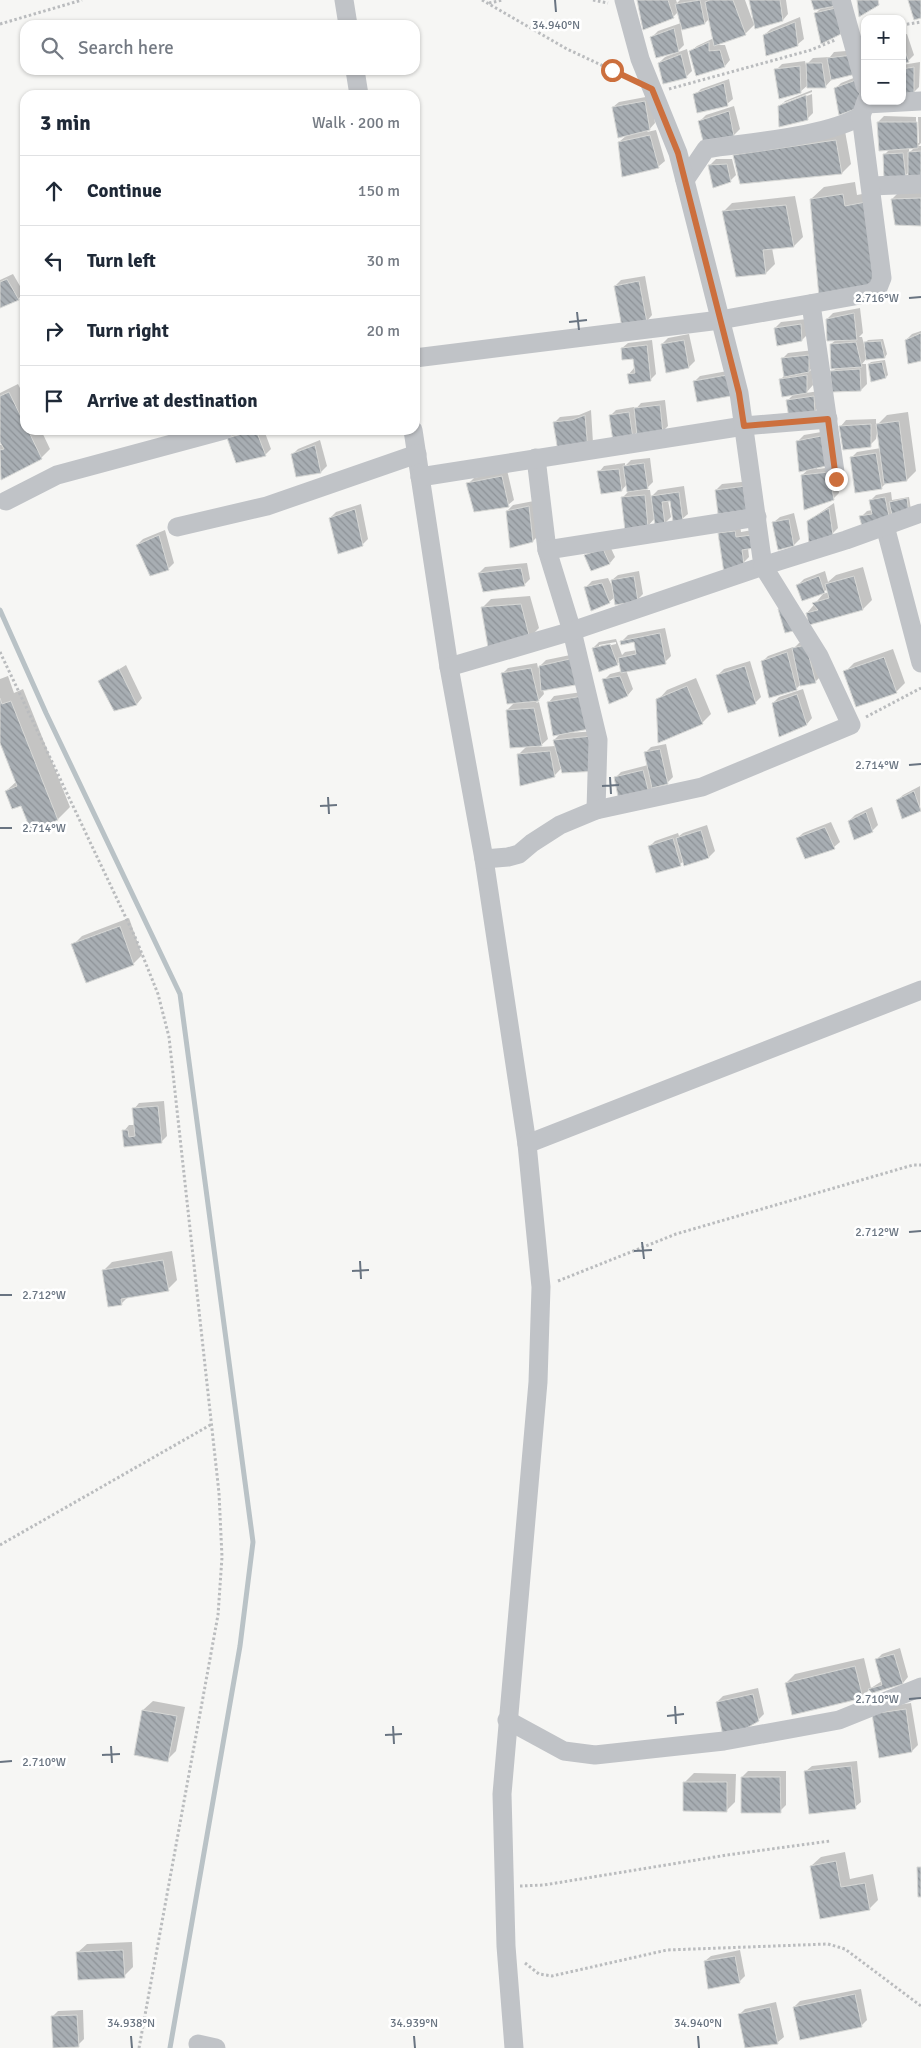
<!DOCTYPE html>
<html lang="en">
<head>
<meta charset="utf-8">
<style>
	:root { --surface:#fff; --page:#f6f6f7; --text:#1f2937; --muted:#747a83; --line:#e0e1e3 }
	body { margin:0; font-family:Signika,sans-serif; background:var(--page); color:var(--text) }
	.controls { position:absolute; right:15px; top:15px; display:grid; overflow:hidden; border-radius:10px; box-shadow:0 1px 4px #0004 }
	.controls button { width:45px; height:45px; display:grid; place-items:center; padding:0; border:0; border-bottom:1px solid var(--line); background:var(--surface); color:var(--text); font:25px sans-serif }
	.stop { position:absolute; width:15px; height:15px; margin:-11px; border:4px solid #cc6f3d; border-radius:50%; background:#fff }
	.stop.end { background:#cc6f3d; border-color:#fff; box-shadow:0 1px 5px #0008 }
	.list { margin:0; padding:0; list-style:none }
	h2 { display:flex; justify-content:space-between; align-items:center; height:65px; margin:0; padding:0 20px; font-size:21px }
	h2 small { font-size:16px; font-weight:400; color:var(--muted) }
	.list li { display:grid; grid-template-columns:32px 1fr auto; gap:15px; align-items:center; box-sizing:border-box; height:70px; padding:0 20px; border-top:1px solid var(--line) }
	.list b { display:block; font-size:19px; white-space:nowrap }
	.list em { font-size:16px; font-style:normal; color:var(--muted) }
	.icon { flex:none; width:28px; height:28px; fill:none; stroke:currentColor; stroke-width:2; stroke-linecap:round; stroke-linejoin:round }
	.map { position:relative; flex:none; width:921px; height:2048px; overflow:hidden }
	.search { position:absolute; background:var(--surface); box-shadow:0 1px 4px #0004; left:20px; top:20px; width:400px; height:55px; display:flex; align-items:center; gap:12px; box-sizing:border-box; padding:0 18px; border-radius:15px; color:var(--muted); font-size:19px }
	.panel { position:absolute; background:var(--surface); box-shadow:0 1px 4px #0004; left:20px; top:90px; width:400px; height:345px; border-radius:15px }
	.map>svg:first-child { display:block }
</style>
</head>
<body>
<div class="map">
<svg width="921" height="2048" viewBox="0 0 921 2048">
	<defs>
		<pattern id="building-back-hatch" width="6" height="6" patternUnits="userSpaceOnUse" patternTransform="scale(1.25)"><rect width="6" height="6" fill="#a8aeb3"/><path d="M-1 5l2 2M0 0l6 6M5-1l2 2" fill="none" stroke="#8d9297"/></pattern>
	</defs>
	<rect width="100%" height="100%" fill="#f6f6f4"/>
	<!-- shadow -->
	<g fill="#0003" fill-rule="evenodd">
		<path d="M639,0H676L677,3L680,0H745L753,22L750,0H786L788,14L783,20L755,24L745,34L714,45H725L730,60L725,66L691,51L697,46L714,38L710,18L705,23L681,29L684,45L677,52L652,37L658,31L681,23L678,12L673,17Z"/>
		<path d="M812,0H840L821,42L815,14L822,7Z"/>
		<path d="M800,17L804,39L798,44L764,35L771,29Z"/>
		<path d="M907,34L914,55L908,61L902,62V35Z"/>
		<path d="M687,49L692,71L686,77L659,63L665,57Z"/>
		<path d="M858,50L825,87L808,85L800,92L776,70L782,64L805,61L806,65L813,58L830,57L834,52Z"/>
		<path d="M920,62L919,87L913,93L902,94V65Z"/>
		<path d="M861,75L865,101L835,89L841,83Z"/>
		<path d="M729,79L733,99L727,104L695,95L701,89Z"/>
		<path d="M812,90V92L783,103V105L812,94L813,113L807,119L779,107L785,101Z"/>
		<path d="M651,96L655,123L647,132L656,130L665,161L659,166L623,175L619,142L627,135L613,107L619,102Z"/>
		<path d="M734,106L740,129L734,135L700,121L706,115Z"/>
		<path d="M884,116L916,117V143H919L918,117H921V143L918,146H921V178L909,172L905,176L884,155L890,149L878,122ZM915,147L909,153V148Z"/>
		<path d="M845,131L851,164L842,173L735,156L744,147Z"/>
		<path d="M716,159H732L736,175L730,181L710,165Z"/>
		<path d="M855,182L857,195L878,191L886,272L811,199L824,187Z"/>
		<path d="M898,193H921V225L892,199Z"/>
		<path d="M795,196L803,237L794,246L772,248L775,264L766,273L723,212L732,203Z"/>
		<path d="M13,274L24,293L18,299L0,307V280Z"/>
		<path d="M645,276L652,315L647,321L615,286L621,280Z"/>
		<path d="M860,308L863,333L859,337H862L864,344L868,340L883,339L887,354L885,357L867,358L862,364H866L867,384L861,390L832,372L836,368L831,344L836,340L827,319L833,313Z"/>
		<path d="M807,319L808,334L802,340L775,328L781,322Z"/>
		<path d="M921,331V360L906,340L912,334Z"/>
		<path d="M689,334L695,361L689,367L662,344L668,338Z"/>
		<path d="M652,340L656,374L650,380L629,374L634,368V357L622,348L628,343Z"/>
		<path d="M814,350L815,365L809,371L812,370L813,385L806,393L819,391L820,406L814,412L788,400L794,394L781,379L785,375L782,359L788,353Z"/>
		<path d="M885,360L888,375L886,377L869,364L871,362Z"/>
		<path d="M733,370L736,389L694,382L700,376Z"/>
		<path d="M18,384L25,398V430H41L50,449L41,458L1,478L0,445L3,444L0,439V393Z"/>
		<path d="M665,400L668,426L662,432L638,431L632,437L610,416L616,410L634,407L635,410L641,403Z"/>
		<path d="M591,410L593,443L588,449L555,422L560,417L579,415Z"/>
		<path d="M908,412L916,471L907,480L887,482L881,488L851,458L857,452L881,448L878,427L876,439L870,445L841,426L846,420L876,419V426L887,415Z"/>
		<path d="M244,430H264L271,449L265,455L228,439L234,433Z"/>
		<path d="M827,431L817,467V469L835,467L839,493L833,499L802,475L810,468L798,441L804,435Z"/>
		<path d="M320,440L327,466L321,472L297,475L292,455L298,449Z"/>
		<path d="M650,458L653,482L645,490H650L651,497L658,490L684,486L688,514L682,519L671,500H668L671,517L665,523L655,518L648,526L622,498L628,492L627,484L622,490L602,492L599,472L604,466L625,463V466L631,460Z"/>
		<path d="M507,470L514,500L508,505L468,484L474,478Z"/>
		<path d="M751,481L754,503L716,490L722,484Z"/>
		<path d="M891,492L892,500L909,497L911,510L894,517H861L867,511L872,510L870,501L876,495Z"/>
		<path d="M534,501L539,535L533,541L507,511L513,505Z"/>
		<path d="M834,503L838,528L832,534L808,521Z"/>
		<path d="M361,504L368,539L362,545L330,518L336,512Z"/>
		<path d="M794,513L800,539L794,545L774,522L780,517Z"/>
		<path d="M740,525L741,532L758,529L748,548L749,557L743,563L719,534L725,528Z"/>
		<path d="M165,530L174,563L168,569L137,545L143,539Z"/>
		<path d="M609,544L615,557L610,563L592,570L586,555L591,550Z"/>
		<path d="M527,563L530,579L524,585L479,573L485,567Z"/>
		<path d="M863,567L872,600L863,609L807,613L823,594L829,592L828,588L824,592L798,585L804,579L825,571L828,582L836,575Z"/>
		<path d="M639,571L643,594L637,600L615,597L609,602L586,587L592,581L608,578L613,588L612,580L618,575Z"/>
		<path d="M530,596L539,628L529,638L482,608L491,599Z"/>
		<path d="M665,628L671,656L665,662L626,670L633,689L628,695L604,680L610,674L622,671L620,661L617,664L593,648L599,642L616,639L622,655L625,652L637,650L635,641H622L628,635ZM616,642V644L599,648V645Z"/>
		<path d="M811,640L821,676L815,682L800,685L796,689L762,662L768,656L793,647V649L799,643Z"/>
		<path d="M893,649L905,683L896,692L845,672L854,663Z"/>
		<path d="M580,653L543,690L544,694L536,703L539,702L548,739L539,747L556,746L554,740L561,733L549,702L554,696L589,691L568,733L597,731L555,775L521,784L519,754L527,746L507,710L515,702L502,674L508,668L537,663L538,668L546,660Z"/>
		<path d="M750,661L761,697L755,703L718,675L724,669Z"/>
		<path d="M126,665L142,698L137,704L115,710L100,681Z"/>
		<path d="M8,676L14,693L23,689L70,807L58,819L21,804L6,791L17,781L0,739V679Z"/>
		<path d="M696,678L711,714L702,723L658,700L667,690Z"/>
		<path d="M803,689L812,718L807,724L773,703L779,697Z"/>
		<path d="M666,744L673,777L667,783L654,786L648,792L615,778L621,772L648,765L645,753L651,747Z"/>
		<path d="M920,786V810L897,801L903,795Z"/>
		<path d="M872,807L878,825L872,831L849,821L855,815Z"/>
		<path d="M831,822L840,842L834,847L797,839L803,833Z"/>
		<path d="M707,825L715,851L709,857L685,864L684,861L680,864L649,847L655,841L678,833L679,836L683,833Z"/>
		<path d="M129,918L142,955L133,964L73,945L82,936Z"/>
		<path d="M164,1101L167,1136L161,1142L125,1145L124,1131L129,1125H135L134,1109L139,1103Z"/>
		<path d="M172,1251L177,1280L168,1289L129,1296L121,1304L103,1271L112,1262Z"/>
		<path d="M900,1648L908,1677L903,1683L870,1689L862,1697L786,1683L795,1674L864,1658L871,1688L882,1681L876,1660L882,1654Z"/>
		<path d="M758,1688L764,1714L758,1720L717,1702L723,1696Z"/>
		<path d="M153,1701L185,1707L176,1751L167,1760L143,1710Z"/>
		<path d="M911,1703L918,1745L912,1751L879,1708Z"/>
		<path d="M857,1761L861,1802L855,1807L806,1771L812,1766Z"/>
		<path d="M748,1771H786V1805L780,1811L742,1777Z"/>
		<path d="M694,1773L736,1774L735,1802L726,1811L685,1782Z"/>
		<path d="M845,1852L850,1879L873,1874L878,1900L869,1909L811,1866L821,1857Z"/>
		<path d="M132,1942L133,1967L124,1976L77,1953L87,1944Z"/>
		<path d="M740,1950L745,1976L739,1982L705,1961L711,1956Z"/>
		<path d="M861,1989L867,2020L861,2026L794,2007L800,2001Z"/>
		<path d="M776,2002L784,2037L778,2042L747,2048L739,2015L745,2009Z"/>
		<path d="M83,2010L84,2039L78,2045L52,2017L58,2011Z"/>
	</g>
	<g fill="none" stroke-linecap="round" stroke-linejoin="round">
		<!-- stream -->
		<path stroke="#b9c2c6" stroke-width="5" d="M0,610L46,713L180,994L253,1542L240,1646L170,2048"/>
	</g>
	<!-- building -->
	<g fill="url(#building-back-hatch)" stroke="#d7d8d6">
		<path d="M637,0H668L674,18L643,30Z"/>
		<path d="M700,0L705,24L682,30L675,4Z"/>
		<path d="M710,0H733L746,35L714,46L705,2Z"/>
		<path d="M749,0H780L783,21L755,29Z"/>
		<path d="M811,0H835L836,6L814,10Z"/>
		<path d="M857,0H878L879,5L859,17Z"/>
		<path d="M908,0H921V18L914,20Z"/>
		<path d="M836,8L841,34L821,44L814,13Z"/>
		<path d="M795,22L798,46L766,56L763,35Z"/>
		<path d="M674,28L679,52L656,58L650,37Z"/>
		<path d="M709,42V51L720,50L725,67L696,76L689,51Z"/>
		<path d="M902,42L909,62L902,64Z"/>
		<path d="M681,54L687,78L663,84L658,63Z"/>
		<path d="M853,55L856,74L831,80L827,58Z"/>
		<path d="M806,63H822L826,88H807Z"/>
		<path d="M800,66L801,93L779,99L774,69Z"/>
		<path d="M914,67V94L902,95V69Z"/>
		<path d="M856,80L863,106L839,115L834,88Z"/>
		<path d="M724,83L728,106L697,113L693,94Z"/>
		<path d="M806,95L808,120L779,127L778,106Z"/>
		<path d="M645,101L650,130L618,138L612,107Z"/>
		<path d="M729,111L734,136L703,141L698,121Z"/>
		<path d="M877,122H917L918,148L879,151Z"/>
		<path d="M650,135L659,168L622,177L618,142Z"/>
		<path d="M836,140L842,174L740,184L733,155Z"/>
		<path d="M921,151V179L908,182V152Z"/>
		<path d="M903,153L906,178L884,179L883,154Z"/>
		<path d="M727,164L731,182L713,188L708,165Z"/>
		<path d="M843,194L845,206L866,202L874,286L819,297L810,199Z"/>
		<path d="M921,198V226L895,225L891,199Z"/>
		<path d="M786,205L794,247L763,250L766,274L736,277L722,211Z"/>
		<path d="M7,279L19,300L0,308V282Z"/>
		<path d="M639,281L647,322L622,327L614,286Z"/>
		<path d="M854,313L857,340L827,341L826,319Z"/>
		<path d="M801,324L802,341L777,346L774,328Z"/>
		<path d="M921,333V361L908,364L905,340Z"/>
		<path d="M684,340L689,368L666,373L661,344Z"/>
		<path d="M881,341L885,358L866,360L864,342Z"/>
		<path d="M856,342L862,367L831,369L830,344Z"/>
		<path d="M647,345L651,381L629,384L627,374L635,373L633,359L622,360L621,348Z"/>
		<path d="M809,355V372L784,377L781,358Z"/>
		<path d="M882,362L886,378L871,382L868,364Z"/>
		<path d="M860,369L861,391L832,392L830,371Z"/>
		<path d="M727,375L731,396L697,402L693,381Z"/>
		<path d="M807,375V393L782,397L779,379Z"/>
		<path d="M9,392L25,425V430H28L42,459L1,480L0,450L4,449L0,442V396Z"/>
		<path d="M814,396L815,413L789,418L786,400Z"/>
		<path d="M660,405L663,433L637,436L634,408Z"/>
		<path d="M629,412L633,438L613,441L609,415Z"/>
		<path d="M585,415L588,450L558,451L553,422L572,420Z"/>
		<path d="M899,421L907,481L884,484L876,424Z"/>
		<path d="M871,424V447L843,450L839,426Z"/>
		<path d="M256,430L266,456L236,463L227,438Z"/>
		<path d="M821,436L831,465L799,472L796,441Z"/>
		<path d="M315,445L321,473L296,477L291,454Z"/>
		<path d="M876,453L882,489L855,493L850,457Z"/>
		<path d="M644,463L648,489L627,492L623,466Z"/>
		<path d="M619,469L622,491L601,494L597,471Z"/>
		<path d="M829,472L834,500L804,510L801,475Z"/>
		<path d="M502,476L509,507L474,512L466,483Z"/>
		<path d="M746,486L749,510L718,514L715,490Z"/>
		<path d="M679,492L683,521L673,522L670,501L662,502L665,524L655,526L651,496Z"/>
		<path d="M645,495L648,527L625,530L621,497Z"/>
		<path d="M885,497L890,521L862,526L859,516L872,514L869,500Z"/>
		<path d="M907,498L909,514L893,519L889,502Z"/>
		<path d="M529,506L533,542L510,548L506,511Z"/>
		<path d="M829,508L833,535L809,544L807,521Z"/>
		<path d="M355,509L363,546L338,554L329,518Z"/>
		<path d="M789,519L794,546L778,550L772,522Z"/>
		<path d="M735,531L736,537L752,535L754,548L742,550L744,564L724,573L718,533Z"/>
		<path d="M159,535L169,570L150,576L136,545Z"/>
		<path d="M603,549L610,564L591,571L584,555Z"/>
		<path d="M521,568L525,586L483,592L478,573Z"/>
		<path d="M634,576L638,601L615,605L611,580Z"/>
		<path d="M819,576L825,593L802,601L796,585Z"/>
		<path d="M854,576L863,610L809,625L806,613L818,610L812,603L829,598L825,584Z"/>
		<path d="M602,583L610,603L591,611L584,587Z"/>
		<path d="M521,604L530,639L488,647L481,607Z"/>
		<path d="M778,609L786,611L797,630L785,633Z"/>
		<path d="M660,633L666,664L621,673L618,658L636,654L634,642L621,645L620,641Z"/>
		<path d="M610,644L618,665L599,672L592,648Z"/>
		<path d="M806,645L816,683L800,686L792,648Z"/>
		<path d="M787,652L797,690L769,698L761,661Z"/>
		<path d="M884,657L897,693L856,707L843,671Z"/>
		<path d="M574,658L581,684L541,691L539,666Z"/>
		<path d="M745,666L756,704L728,713L716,675Z"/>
		<path d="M531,668L539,701L507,704L501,673Z"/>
		<path d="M119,669L137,705L114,711L98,681Z"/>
		<path d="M620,676L628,696L609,704L602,679Z"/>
		<path d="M687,686L703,724L658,743L656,699Z"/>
		<path d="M797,694L807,725L779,737L772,703Z"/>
		<path d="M583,696L589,729L553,736L547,702Z"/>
		<path d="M0,698L2,704L11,701L58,820L31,831L21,806L12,809L5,791L17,786L0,743Z"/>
		<path d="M534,708L542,746L510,748L506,710Z"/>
		<path d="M592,736L598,771L562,773L553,740Z"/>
		<path d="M660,749L668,784L652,788L644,752Z"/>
		<path d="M550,751L555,777L520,786L517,754Z"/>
		<path d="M643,770L649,793L619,801L614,777Z"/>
		<path d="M914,791L921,811L902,819L896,800Z"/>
		<path d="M866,812L873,832L854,840L848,821Z"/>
		<path d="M825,827L835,849L805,859L796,838Z"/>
		<path d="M701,830L709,858L684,866L676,838Z"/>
		<path d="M673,838L681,866L656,873L648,846Z"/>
		<path d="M120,926L134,965L86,983L71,944Z"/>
		<path d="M158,1106L162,1143L124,1147L122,1130H128L129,1137L135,1136L132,1108Z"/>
		<path d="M163,1260L169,1291L121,1299L122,1305L108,1307L102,1270Z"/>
		<path d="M894,1654L903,1684L872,1693L868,1689L882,1685L875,1659Z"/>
		<path d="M855,1666L863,1698L792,1715L785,1683Z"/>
		<path d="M753,1694L759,1721L724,1741L716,1702Z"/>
		<path d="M906,1709L912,1752L879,1758L872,1714Z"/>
		<path d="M142,1710L177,1716L168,1762L134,1755Z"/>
		<path d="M851,1766L856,1809L809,1814L804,1771Z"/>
		<path d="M741,1777H780L781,1813H741Z"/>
		<path d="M683,1782H727V1812L683,1811Z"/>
		<path d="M836,1861L841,1887L865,1883L870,1910L820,1919L810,1866Z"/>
		<path d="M917,1867H921V1897H918Z"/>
		<path d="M123,1950L125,1978L78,1980L76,1952Z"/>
		<path d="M735,1956L740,1983L708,1989L704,1961Z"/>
		<path d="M855,1994L862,2027L800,2040L793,2007Z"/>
		<path d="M770,2007L778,2044L745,2048L738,2014Z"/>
		<path d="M77,2015L79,2047L53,2048L51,2016Z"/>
	</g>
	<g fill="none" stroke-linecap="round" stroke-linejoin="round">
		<!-- path -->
		<g stroke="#babcbe" stroke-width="3" stroke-dasharray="2.5 2.5" stroke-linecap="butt">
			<path d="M482,0L567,49L629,78"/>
			<path d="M593,0L608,3"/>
			<path d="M489,3L503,0"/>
			<path d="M0,24L82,0"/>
			<path d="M902,25L921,22"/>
			<path d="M669,89L811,50L835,40"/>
			<path d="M0,652L136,939L158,994L169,1037L219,1493L222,1557L218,1615L139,2048"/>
			<path d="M866,717L921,688"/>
			<path d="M558,1281L676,1234L913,1165H921"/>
			<path d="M0,1545L212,1424"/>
			<path d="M520,1886L544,1885L727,1855L830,1841"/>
			<path d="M525,1963L539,1974L552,1976L667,1950L828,1944L845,1949L921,2006"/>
		</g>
		<!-- minor -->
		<g stroke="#c0c3c7" stroke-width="19">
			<path d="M344,0L348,25"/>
			<path d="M841,0L865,86"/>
			<path d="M355,70L359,95"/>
			<path d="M866,104L921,101"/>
			<path d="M685,180L706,149C750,142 825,137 861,116L866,101"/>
			<path d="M871,186L921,184"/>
			<path d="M811,304L836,479"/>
			<path d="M415,358L720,320L871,293L878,288L882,278L861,116"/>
			<path d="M413,430L449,667L484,859L527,1144L541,1287L538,1382L502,1794L506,1946L514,2048"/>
			<path d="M536,458L547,550L572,631L598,740L596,810"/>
			<path d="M420,477L744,426L828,419"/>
			<path d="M6,501L57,475L224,430"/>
			<path d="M885,526L921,663"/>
			<path d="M177,527L267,506L417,454"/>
			<path d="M547,550L757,517"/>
			<path d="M449,667L572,631L763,566L739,393L678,153L640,59L624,0"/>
			<path d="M484,859L508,857L519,854L532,843L560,825L596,810L702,787L851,725L819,656L763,566L846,540L921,513"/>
			<path d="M527,1144L921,990"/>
			<path d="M507,1720L564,1751L595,1755L724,1741L839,1720L921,1687"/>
			<path d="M198,2044L216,2048"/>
		</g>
	</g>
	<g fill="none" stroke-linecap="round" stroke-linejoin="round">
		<!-- route -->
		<path stroke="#cc6f3d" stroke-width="6" d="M612,70L652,89L678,153L739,393L744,426L828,419L836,479"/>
	</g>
	<!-- ticks -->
	<path fill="none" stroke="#697481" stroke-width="2" d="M555,0L556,12M909,298L921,297M577,312L579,330M569,322L587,320M909,765L921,764M610,777L611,794M602,786L619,785M328,797L329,814M320,806L337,805M0,828H12M909,1232L921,1231M642,1242L644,1259M634,1251L652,1250M360,1261L361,1279M352,1271L369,1270M0,1295H12M909,1699L921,1698M675,1706L676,1724M667,1716L684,1714M393,1726L394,1744M385,1735L402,1734M111,1746L112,1763M102,1755L120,1754M0,1762L12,1761M131,2036L132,2048M414,2036L415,2048M698,2036L699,2048"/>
	<g font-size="12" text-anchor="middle" fill="#697481" stroke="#fff" stroke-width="5" stroke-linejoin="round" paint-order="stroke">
		<text x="556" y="29">34.940°N</text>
		<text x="877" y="302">2.716°W</text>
		<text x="877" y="769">2.714°W</text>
		<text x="44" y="832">2.714°W</text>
		<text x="877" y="1236">2.712°W</text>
		<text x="44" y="1299">2.712°W</text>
		<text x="877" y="1703">2.710°W</text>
		<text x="44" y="1766">2.710°W</text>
		<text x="131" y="2027">34.938°N</text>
		<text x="414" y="2027">34.939°N</text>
		<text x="698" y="2027">34.940°N</text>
	</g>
</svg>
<div class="controls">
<button>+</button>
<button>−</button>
</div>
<div class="stop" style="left:612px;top:70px"></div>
<div class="stop end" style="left:836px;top:479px"></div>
<div class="search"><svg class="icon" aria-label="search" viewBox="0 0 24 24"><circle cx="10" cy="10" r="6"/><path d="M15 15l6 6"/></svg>Search here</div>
<section class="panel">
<h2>3 min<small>Walk · 200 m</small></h2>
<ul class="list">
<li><svg class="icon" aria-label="ahead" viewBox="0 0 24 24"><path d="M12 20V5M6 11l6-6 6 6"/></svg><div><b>Continue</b></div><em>150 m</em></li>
<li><svg class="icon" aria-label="left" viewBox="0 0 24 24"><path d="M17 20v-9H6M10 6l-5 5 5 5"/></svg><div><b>Turn left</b></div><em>30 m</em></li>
<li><svg class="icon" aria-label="right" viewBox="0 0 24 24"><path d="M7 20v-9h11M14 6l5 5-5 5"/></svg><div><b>Turn right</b></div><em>20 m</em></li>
<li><svg class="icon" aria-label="arrive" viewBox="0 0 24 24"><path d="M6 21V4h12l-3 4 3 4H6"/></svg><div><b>Arrive at destination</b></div></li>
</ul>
</section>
</div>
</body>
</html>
